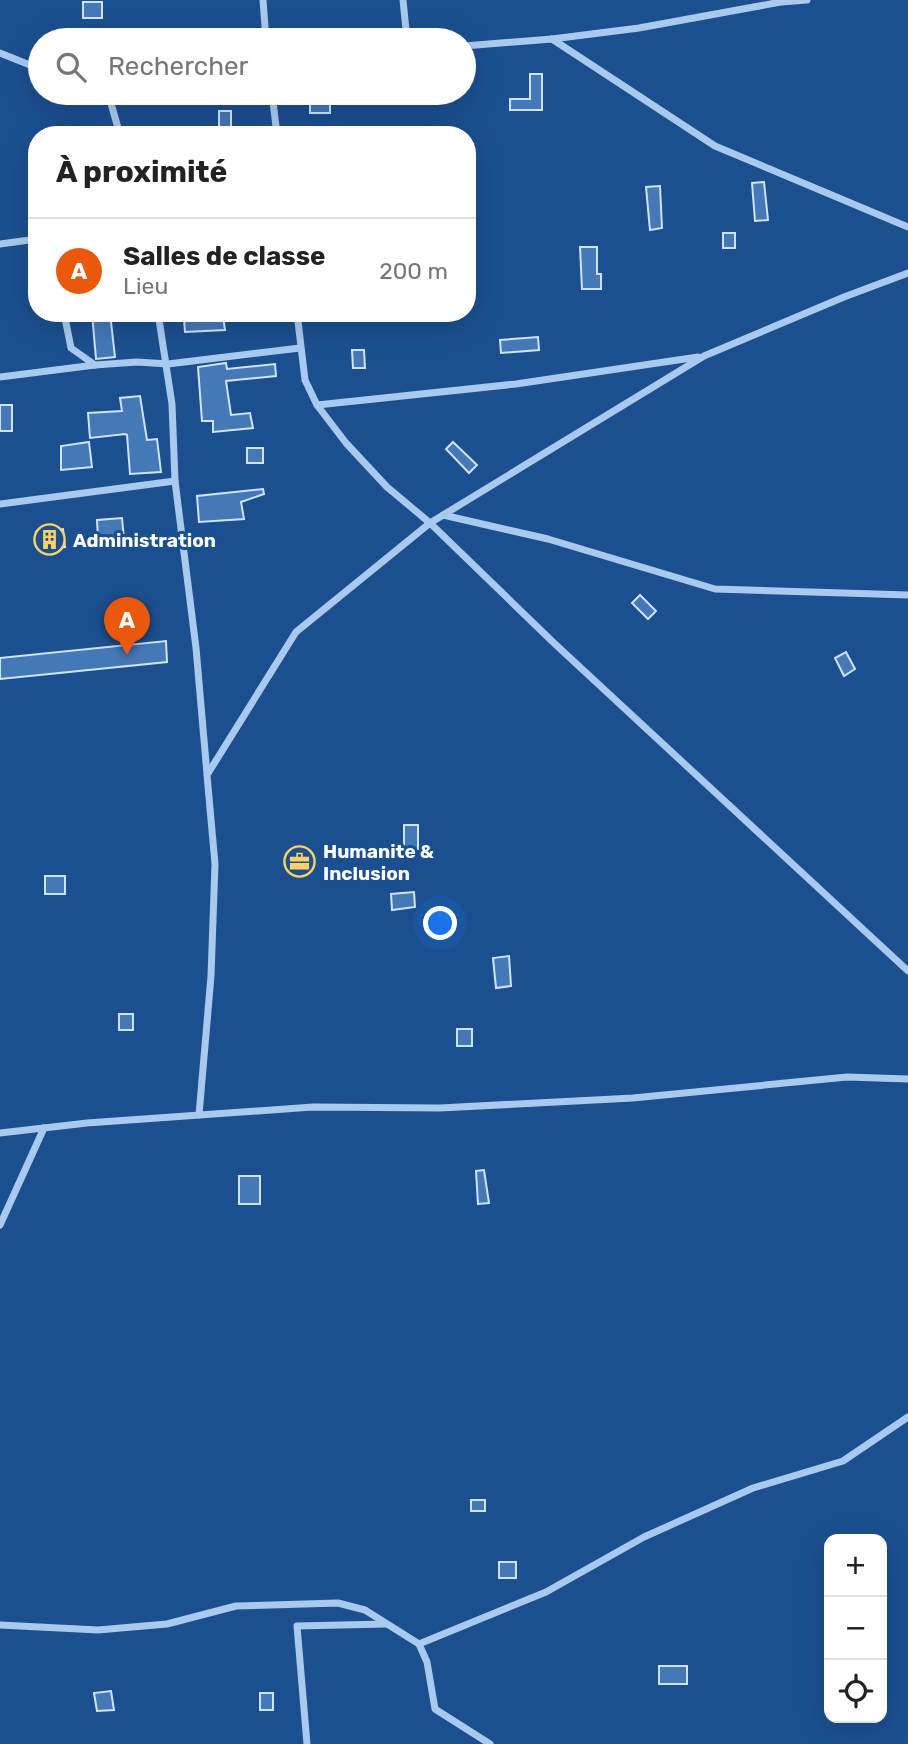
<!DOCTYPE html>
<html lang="fr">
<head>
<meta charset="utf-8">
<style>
	:root { --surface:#fff; --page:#f2f2f2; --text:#222; --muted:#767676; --line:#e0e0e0; --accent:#ea580c }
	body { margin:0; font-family:Rubik,sans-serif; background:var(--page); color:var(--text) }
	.controls { position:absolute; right:21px; bottom:21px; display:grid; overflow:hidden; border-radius:14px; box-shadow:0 7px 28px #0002 }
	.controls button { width:63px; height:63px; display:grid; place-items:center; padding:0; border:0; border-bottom:2px solid var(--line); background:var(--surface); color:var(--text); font:35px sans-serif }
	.you { position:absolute; left:441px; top:924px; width:24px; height:24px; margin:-18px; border:5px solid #fff; border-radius:50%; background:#1a73e8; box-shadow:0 0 0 10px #1a73e833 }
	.badge { display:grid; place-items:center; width:46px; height:46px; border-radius:50%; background:var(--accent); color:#fff; font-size:23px; font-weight:700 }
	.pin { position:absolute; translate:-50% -58px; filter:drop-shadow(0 2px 4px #0008) }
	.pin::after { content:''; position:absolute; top:37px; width:24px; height:21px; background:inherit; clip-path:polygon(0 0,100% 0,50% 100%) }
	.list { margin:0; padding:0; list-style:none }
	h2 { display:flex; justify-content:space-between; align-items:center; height:91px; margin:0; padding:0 28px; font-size:30px }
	h2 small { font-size:23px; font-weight:400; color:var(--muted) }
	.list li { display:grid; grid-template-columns:46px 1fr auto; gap:21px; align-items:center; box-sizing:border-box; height:105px; padding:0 28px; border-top:2px solid var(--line) }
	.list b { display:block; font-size:26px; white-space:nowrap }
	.list p { margin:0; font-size:23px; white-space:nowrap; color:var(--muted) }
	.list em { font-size:23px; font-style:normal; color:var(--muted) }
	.icon { flex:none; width:38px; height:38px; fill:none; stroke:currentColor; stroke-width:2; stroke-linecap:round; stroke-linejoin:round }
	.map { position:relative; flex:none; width:908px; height:1744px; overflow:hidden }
	.search { position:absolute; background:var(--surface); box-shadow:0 7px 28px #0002; left:28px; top:28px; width:448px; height:77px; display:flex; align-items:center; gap:18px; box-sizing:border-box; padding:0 24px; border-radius:38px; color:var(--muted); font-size:26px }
	.panel { position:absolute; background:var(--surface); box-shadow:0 7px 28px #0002; left:28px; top:126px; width:448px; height:196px; border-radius:28px }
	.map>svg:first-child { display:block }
</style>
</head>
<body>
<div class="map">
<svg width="908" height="1744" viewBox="0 0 908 1744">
	<rect width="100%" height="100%" fill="#1b4f8f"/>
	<!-- building -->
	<g fill="#4478b7" stroke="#cfe3fa" stroke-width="2">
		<rect x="83" y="2" width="19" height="16"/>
		<path d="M530,74H542V110H510V99H530Z"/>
		<rect x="310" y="99" width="20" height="14"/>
		<rect x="219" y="111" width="12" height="24"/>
		<path d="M764,182L768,220L755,221L752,183Z"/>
		<path d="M660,186L662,228L650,230L646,187Z"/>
		<rect x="723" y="233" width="12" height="15"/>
		<path d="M580,247H597V274H601V289H582Z"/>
		<path d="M92,313H110L115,357L96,359Z"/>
		<path d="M223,316L225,330L185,332L184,319Z"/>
		<path d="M538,337L539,350L501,353L500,340Z"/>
		<path d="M352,350H364L365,368H353Z"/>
		<path d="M226,363L227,369L275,364L276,376L226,381L231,415L250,413L253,428L213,432V421H202L198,367Z"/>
		<path d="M140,396L147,440L157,439L161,472L130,474L127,435L125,434L90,438L88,413L122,411L120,398Z"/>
		<rect x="0" y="405" width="12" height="26"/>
		<path d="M89,442L92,467L61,470V446Z"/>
		<path d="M453,442L477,465L469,473L446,449Z"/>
		<rect x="247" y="448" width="16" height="15"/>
		<path d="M263,489L264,494L241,502L244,519L199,522L197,496Z"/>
		<path d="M122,518L124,539L98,540L97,520Z"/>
		<path d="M63,529L65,547L39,550L36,532Z"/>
		<path d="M640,595L656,611L648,619L632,603Z"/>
		<path d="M166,641L167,662L0,679V658Z"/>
		<path d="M846,652L855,669L844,676L835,658Z"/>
		<rect x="404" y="825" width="14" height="24"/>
		<rect x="45" y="876" width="20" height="18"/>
		<path d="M414,892L415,907L392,910L391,894Z"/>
		<path d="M509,956L511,986L496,988L493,958Z"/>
		<rect x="119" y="1014" width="14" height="16"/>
		<rect x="457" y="1029" width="15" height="17"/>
		<path d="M484,1170L489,1203L478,1204L476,1171Z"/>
		<rect x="239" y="1176" width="21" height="28"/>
		<rect x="471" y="1500" width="14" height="11"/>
		<rect x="499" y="1562" width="17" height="16"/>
		<rect x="659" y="1666" width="28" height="18"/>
		<path d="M111,1691L114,1710L97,1711L94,1693Z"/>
		<rect x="260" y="1693" width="13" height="17"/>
	</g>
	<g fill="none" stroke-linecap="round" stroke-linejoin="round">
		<!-- minor -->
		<g stroke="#a9c9ee" stroke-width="7">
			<path d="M263,0L266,40"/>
			<path d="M403,0L407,40"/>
			<path d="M552,39L639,28L781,2L807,0"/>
			<path d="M464,46L552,39L715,146L908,227"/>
			<path d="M0,53L40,69"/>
			<path d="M108,93L120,135"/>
			<path d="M272,93L277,135"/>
			<path d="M0,244L37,239"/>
			<path d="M64,313L71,348L95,365"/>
			<path d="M158,313L172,404L175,481L196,648L207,774"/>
			<path d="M297,313L305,380L317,405L346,443L387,487L430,523L555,644L908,971"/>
			<path d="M0,377L95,365L137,362L168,364L300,348"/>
			<path d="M317,405L516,384L698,357"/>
			<path d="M0,504L175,481"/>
			<path d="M443,515L548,539L715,589L908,595"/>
			<path d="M199,1115L211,976L215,864L207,775L296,632L430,523L704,356L844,297L908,273"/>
			<path d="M0,1133L87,1123L313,1107L440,1108L633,1098L847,1077L908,1079"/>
			<path d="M0,1225L44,1128"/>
			<path d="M0,1625L98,1630L167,1624L236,1606L338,1603L365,1610L419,1644L427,1662L435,1709L490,1744"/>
			<path d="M419,1644L546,1592L644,1537L753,1488L843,1461L908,1417"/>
			<path d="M307,1744L297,1626L386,1624"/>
		</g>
	</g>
	<!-- icons -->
	<defs>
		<symbol id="building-ring" viewBox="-11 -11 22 22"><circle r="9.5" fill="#1b4f8f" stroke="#ffd166" stroke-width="1.5"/><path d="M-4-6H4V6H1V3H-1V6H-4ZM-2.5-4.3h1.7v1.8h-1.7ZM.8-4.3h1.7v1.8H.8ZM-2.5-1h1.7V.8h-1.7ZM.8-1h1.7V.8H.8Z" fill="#ffd166"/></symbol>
		<symbol id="office-ring" viewBox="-11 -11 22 22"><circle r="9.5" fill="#1b4f8f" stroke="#ffd166" stroke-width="1.5"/><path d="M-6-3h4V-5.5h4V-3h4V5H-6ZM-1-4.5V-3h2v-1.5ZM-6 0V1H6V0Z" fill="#ffd166"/></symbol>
	</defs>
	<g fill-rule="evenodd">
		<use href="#building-ring" x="32" y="522" width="35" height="35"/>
		<use href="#office-ring" x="282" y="844" width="35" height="35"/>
	</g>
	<g text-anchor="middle" stroke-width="6" stroke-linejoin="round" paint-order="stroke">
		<!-- poi labels -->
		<g font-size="19" font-weight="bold" fill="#fff" stroke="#1b4f8f" text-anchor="start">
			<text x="73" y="547">Administration</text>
			<text x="323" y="858">Humanite &amp;<tspan x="323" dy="22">Inclusion</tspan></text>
		</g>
	</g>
</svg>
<div class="controls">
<button>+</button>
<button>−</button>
<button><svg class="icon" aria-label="locate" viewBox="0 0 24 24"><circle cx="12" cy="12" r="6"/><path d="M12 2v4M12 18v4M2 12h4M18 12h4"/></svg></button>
</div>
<div class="you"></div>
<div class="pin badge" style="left:127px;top:655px">A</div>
<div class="search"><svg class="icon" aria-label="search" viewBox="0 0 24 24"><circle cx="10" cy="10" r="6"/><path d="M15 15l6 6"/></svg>Rechercher</div>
<section class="panel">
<h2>À proximité<small></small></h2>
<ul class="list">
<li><span class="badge">A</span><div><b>Salles de classe</b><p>Lieu</p></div><em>200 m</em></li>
</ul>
</section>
</div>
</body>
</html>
